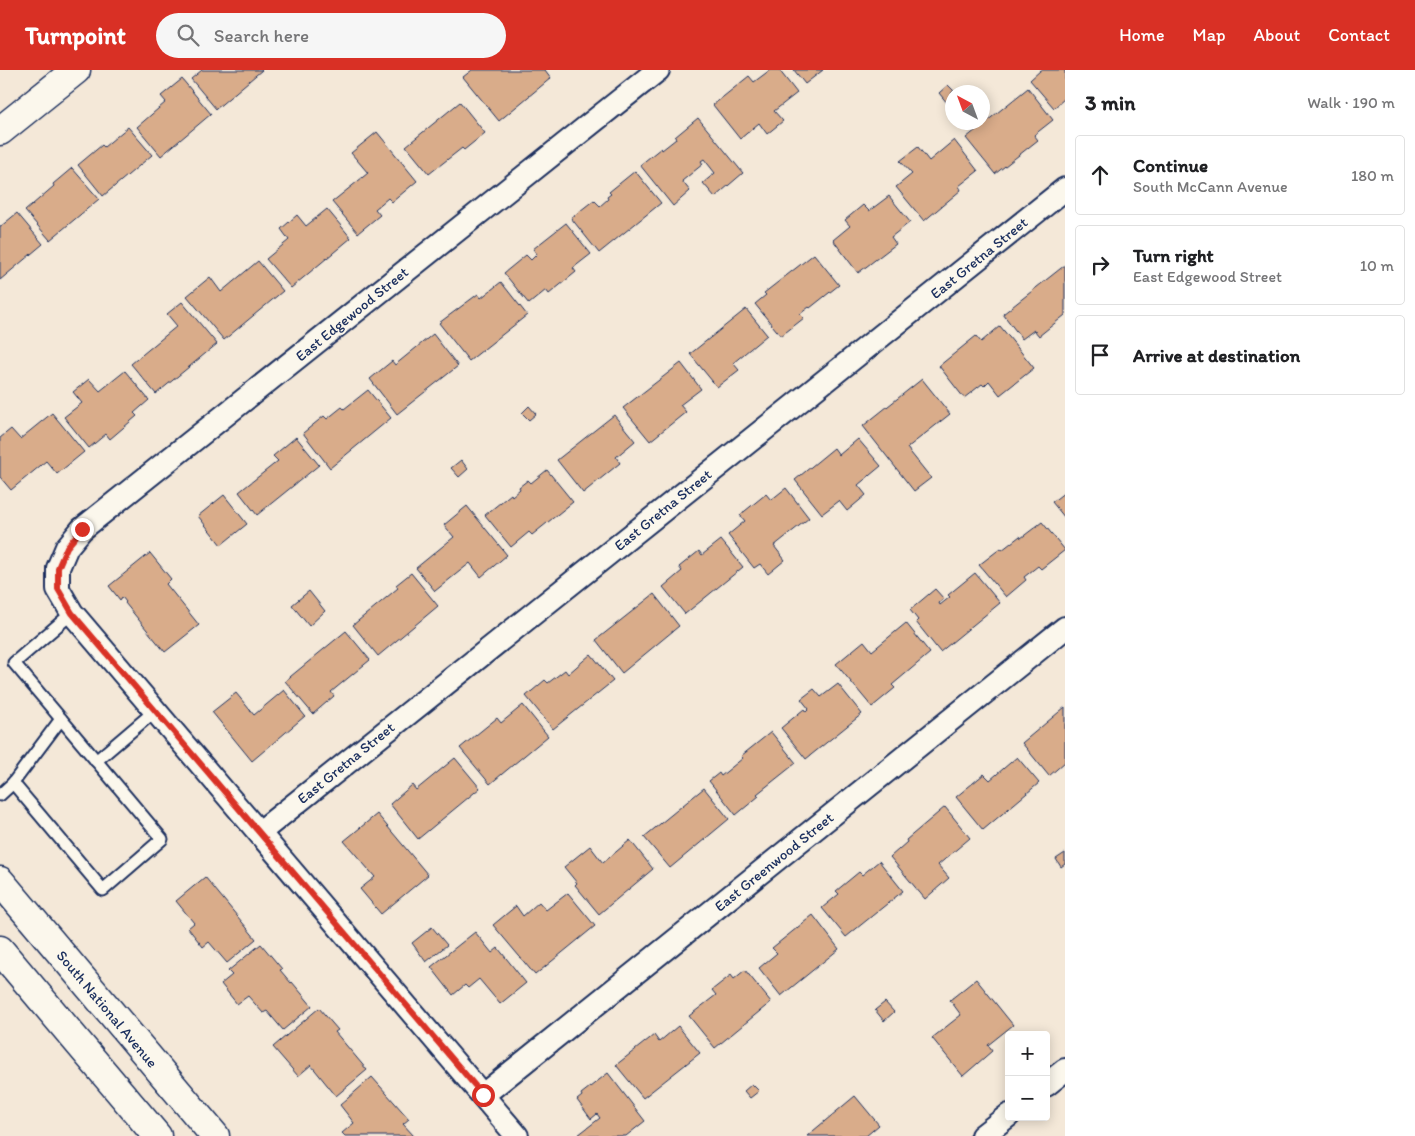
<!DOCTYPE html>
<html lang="en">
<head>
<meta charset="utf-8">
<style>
	:root { --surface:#fff; --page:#f6f6f6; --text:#202124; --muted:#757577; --line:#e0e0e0; --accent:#d93025 }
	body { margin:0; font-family:Itim,sans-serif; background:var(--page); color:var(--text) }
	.controls { position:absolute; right:15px; bottom:15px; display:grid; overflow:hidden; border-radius:5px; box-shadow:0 2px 12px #0003 }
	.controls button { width:45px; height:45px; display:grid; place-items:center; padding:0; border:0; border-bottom:1px solid var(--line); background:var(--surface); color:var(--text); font:25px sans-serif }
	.compass { position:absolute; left:945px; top:15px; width:45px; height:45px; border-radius:50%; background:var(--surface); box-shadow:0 2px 12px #0003; rotate:319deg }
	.stop { position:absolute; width:15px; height:15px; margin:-11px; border:4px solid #d93025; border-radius:50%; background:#fff }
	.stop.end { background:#d93025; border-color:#fff; box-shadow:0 1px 5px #0008 }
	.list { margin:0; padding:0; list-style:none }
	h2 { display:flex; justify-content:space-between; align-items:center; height:65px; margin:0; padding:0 20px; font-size:21px }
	h2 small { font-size:16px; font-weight:400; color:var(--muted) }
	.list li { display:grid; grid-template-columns:32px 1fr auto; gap:15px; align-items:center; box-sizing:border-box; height:80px; margin:0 10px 10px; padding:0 10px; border:1px solid var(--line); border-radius:5px }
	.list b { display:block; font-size:19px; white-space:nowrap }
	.list p { margin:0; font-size:16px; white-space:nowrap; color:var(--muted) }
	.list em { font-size:16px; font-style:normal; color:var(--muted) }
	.icon { flex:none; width:28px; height:28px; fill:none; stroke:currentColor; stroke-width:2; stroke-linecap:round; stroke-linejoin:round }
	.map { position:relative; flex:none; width:1065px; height:1066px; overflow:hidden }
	header { display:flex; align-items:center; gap:30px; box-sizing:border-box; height:70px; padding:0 25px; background:var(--accent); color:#fff }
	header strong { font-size:24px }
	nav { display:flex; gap:28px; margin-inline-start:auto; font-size:18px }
	.search { width:350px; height:45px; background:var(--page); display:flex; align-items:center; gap:12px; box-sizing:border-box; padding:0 18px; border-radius:28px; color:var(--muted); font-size:19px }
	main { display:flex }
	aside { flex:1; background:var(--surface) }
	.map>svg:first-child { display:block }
</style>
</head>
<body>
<header>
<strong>Turnpoint</strong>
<div class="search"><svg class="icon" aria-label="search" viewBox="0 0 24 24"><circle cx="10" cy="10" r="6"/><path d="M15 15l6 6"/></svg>Search here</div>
<nav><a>Home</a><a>Map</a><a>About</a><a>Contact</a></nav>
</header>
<main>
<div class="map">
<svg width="1065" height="1066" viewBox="0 0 1065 1066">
	<rect width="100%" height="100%" fill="#f4e8d8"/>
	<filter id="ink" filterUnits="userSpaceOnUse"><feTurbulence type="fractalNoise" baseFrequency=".02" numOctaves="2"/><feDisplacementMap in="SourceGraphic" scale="10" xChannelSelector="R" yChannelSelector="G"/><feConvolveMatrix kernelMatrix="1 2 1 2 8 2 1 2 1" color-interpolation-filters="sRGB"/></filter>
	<g filter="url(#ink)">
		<!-- building -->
		<g fill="#d9ac8a" stroke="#1b2f5e">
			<path d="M202,0H262L216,39L191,9Z"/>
			<path d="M472,0H545L551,8L499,51L463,7Z"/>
			<path d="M770,0H779L797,23L774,41L783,51L767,64L759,53L740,69L713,35L749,6L754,12Z"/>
			<path d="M794,0H823L805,14Z"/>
			<path d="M1041,0H1065V28L1054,38L1030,10Z"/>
			<path d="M182,9L211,44L161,86L137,57L166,32L161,26Z"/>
			<path d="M948,15L955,22H952V39L939,23Z"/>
			<path d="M1028,18L1053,50L1034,65L1038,70L995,104L966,68Z"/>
			<path d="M460,32L485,63L464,80L462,78L429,104L406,76Z"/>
			<path d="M698,48L743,103L715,127L703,113L715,103L704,89L701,91L703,94L682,111L690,121L673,136L640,95L661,78L662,80L676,69L675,67Z"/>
			<path d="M128,57L152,85L103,126L78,95L102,75L104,77Z"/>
			<path d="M377,62L417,111L392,132L388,128L375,139L380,145L358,163L332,132L368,103L351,83Z"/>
			<path d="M954,70L978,101L959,116L961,120L924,151L896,117L912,104L900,91L918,77L929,91Z"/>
			<path d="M72,98L99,129L50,170L25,141L54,116L53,114Z"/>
			<path d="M635,101L661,133L599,183L571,148L594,130L600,136L608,129L607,127L611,124L609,122Z"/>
			<path d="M889,126L910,152L891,167L896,174L858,203L833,170L850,156L845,150L863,135L869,141Z"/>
			<path d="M327,139L351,168L291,218L266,189L289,170L281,159L297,145L306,156Z"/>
			<path d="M17,143L43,174L0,210V157Z"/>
			<path d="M566,153L591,184L573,198L576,202L549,224L546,220L529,234L504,203L526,185L531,190L537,184L533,179Z"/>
			<path d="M814,184L839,215L810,238L809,237L800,244L804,248L781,266L755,234L766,225L764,223Z"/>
			<path d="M258,191L283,221L224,270L187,226L210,207L221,222Z"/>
			<path d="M1065,195V245L1039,266L1034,260L1022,269L1003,244Z"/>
			<path d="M501,212L527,245L469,291L439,253L478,224L481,228Z"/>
			<path d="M182,232L217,274L156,324L131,294L177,256L167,244Z"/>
			<path d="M746,239L767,265L733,293L739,300L717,317L690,284Z"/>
			<path d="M1000,256L1034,298L1000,325L989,311L984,316L982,314L964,328L939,296L976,266L981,272Z"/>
			<path d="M433,264L458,296L397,344L370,309L392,291L395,295Z"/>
			<path d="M681,293L701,319L680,335L686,342L650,371L623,338Z"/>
			<path d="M125,301L149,330L134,343L137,346L110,369L106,364L89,378L64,347L82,333L73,322L89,309L100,321Z"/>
			<path d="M922,309L950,344L907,378L931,408L914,421L863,356Z"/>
			<path d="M368,320L391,348L330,398L303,363L324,346L327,349L342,337L344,339Z"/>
			<path d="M529,336L536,344L529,350L522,343Z"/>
			<path d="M52,343L84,382L57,404L46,391L11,420L0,407V368L11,359L20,369Z"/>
			<path d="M614,345L635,371L616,387L620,393L583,423L557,390Z"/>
			<path d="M296,367L319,395L257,445L239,422L278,391L273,386Z"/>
			<path d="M858,369L881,396L858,415L866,425L847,441L839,431L822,444L795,410L834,378L839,385Z"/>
			<path d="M461,390L468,399L459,407L451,398Z"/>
			<path d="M547,400L573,432L532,465L529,462L511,477L485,445L511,424L512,426L520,419L519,417L528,410L531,413Z"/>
			<path d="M786,418L809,448L774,476L785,490L768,504L760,494L754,498L728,465L745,451L740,445L766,424L771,430Z"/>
			<path d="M1065,422V448L1052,432Z"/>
			<path d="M224,425L247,454L221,475L198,446Z"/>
			<path d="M467,436L507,485L481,507L470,493L435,521L416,498L454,467L444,455Z"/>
			<path d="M1042,452L1065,480L1041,499L1038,496L1024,507L1026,510L1006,527L979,495L1001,478L1002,480L1020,466L1021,468Z"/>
			<path d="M721,470L743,497L685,544L663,517L682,501L679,497L699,481L702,485Z"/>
			<path d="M150,483L171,509L166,514L199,555L165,582L125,533L126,532L122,527L120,530L109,516Z"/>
			<path d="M411,503L438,536L378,586L353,555L398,518L396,515Z"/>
			<path d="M975,503L1000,533L940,582L916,552L918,550L910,540L935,519L944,529L939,533L940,535L950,527L948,525Z"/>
			<path d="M309,521L325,541L309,556L292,535Z"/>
			<path d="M654,524L679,556L622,603L596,570Z"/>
			<path d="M906,553L930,583L892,615L895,618L872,637L836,594L864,571L872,581Z"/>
			<path d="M346,561L370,590L331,622L334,626L313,644L285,611Z"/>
			<path d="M591,584L613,611L553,659L526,626L545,610L548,613L565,600L568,604Z"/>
			<path d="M838,614L862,644L806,689L781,658L804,639L806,642L809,639L801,629L814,619L821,627Z"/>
			<path d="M284,620L305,646L252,691L212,642L236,623L254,645Z"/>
			<path d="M523,635L548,666L490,714L460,678L497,648L501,653Z"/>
			<path d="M1065,637V692L1049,706L1022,673Z"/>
			<path d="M771,662L796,693L757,724L759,726L736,745L709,711L719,703L721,706L743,688L741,686Z"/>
			<path d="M1017,687L1039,713L983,760L956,727L984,704L990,710Z"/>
			<path d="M455,688L480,718L418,769L390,734L412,715L416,720Z"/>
			<path d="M704,718L729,749L670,798L644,767Z"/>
			<path d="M945,737L970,768L938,795L949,808L925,829L890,787L907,772L906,770Z"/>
			<path d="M377,744L428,805L381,844L360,819L375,807L344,771Z"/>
			<path d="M630,770L653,799L599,844L575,815L577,813L564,797L590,776L603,793Z"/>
			<path d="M1065,783V794L1061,797L1056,789Z"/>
			<path d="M879,791L903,821L846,867L822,838L839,824L836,821L859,802L862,805Z"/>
			<path d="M205,807L256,869L227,893L209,872L203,877L188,858L194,853L176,831Z"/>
			<path d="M568,823L595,856L535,905L493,855L516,836L523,846L539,832L546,840Z"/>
			<path d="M813,845L839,879L781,926L759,898L777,883L772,878Z"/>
			<path d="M432,857L447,875L426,892L412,873Z"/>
			<path d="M475,862L492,883L498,878L526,913L500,934L479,909L468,918L465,915L453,925L431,897Z"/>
			<path d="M261,874L282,899L280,900L291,913L292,912L312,936L283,960L267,941L263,943L248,926L237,934L221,914L232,905L228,901Z"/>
			<path d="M745,900L771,932L715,978L689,946L716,925L712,920L731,905L734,909Z"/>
			<path d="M976,909L1013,955L988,975L992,981L963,1006L932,968L961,945L950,930Z"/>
			<path d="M885,932L894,942L884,951L875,940Z"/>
			<path d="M319,938L338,960L335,962L367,1000L336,1026L311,995L298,1006L273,977Z"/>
			<path d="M678,956L700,983L643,1028L616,995L654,965L659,972Z"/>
			<path d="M608,1003L645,1051L626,1066H579L578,1065L600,1048L597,1044L591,1049L577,1030L582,1026L581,1024Z"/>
			<path d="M372,1007L409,1049L403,1054L414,1066H345L342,1063L354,1053L340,1035Z"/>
			<path d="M752,1014L759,1021L750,1028L744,1021Z"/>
			<path d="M855,1026L879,1055L866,1066H807Z"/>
		</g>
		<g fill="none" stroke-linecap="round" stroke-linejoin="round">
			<defs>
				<g id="service">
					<path d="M96,691L156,640"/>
					<path d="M13,713L103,820L162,769L14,593L72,543"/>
					<path d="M0,725L13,713L61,649"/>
				</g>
				<g id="minor">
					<path d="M260,762L1065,119"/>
					<path d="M1046,1015L1065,1000"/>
					<path d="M483,1025L1065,558"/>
					<path d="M517,1066L72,543L58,519V498L67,477L82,459L658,0"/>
					<path d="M982,1066L1009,1045"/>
				</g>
				<g id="secondary">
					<path d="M0,61L76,0"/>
					<path d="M0,811L215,1066"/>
					<path d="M0,880L157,1066"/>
				</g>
			</defs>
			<!-- service casing -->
			<use href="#service" stroke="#1b2f5e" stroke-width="15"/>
			<!-- minor casing -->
			<use href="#minor" stroke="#1b2f5e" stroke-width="26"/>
			<!-- secondary casing -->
			<use href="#secondary" stroke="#1b2f5e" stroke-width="31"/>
			<!-- service -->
			<use href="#service" stroke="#fbf7ec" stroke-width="11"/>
			<!-- minor -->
			<use href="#minor" stroke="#fbf7ec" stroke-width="22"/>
			<!-- secondary -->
			<use href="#secondary" stroke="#fbf7ec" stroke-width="28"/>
		</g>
	</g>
	<g fill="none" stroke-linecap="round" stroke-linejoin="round" filter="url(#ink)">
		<!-- route -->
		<path stroke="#d93025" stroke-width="6" d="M82,459L67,477L58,498V519L72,543L483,1025"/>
	</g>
	<g text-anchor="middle" stroke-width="4" stroke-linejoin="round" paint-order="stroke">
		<!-- street labels -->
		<g font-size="15" fill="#1b2f5e" stroke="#fbf7ec">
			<text transform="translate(979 188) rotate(-39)" y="5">East Gretna Street</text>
			<text transform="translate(352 244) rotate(-39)" y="5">East Edgewood Street</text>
			<text transform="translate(663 440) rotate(-39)" y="5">East Gretna Street</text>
			<text transform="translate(346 693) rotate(-39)" y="5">East Gretna Street</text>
			<text transform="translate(774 792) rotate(-39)" y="5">East Greenwood Street</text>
			<text transform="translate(107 939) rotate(50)" y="5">South National Avenue</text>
		</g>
	</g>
</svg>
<div class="controls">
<button>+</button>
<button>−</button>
</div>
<svg class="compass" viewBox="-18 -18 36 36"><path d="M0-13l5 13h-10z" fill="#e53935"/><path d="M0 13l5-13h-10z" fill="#757577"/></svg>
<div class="stop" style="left:483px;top:1025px"></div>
<div class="stop end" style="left:82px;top:459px"></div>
</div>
<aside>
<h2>3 min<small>Walk · 190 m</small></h2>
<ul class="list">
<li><svg class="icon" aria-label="ahead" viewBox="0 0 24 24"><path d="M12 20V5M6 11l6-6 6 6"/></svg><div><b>Continue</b><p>South McCann Avenue</p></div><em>180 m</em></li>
<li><svg class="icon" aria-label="right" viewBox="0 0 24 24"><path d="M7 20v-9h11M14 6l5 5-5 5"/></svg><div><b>Turn right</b><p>East Edgewood Street</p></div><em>10 m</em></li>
<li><svg class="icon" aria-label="arrive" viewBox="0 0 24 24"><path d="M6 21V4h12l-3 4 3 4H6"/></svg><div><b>Arrive at destination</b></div></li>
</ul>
</aside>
</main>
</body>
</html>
